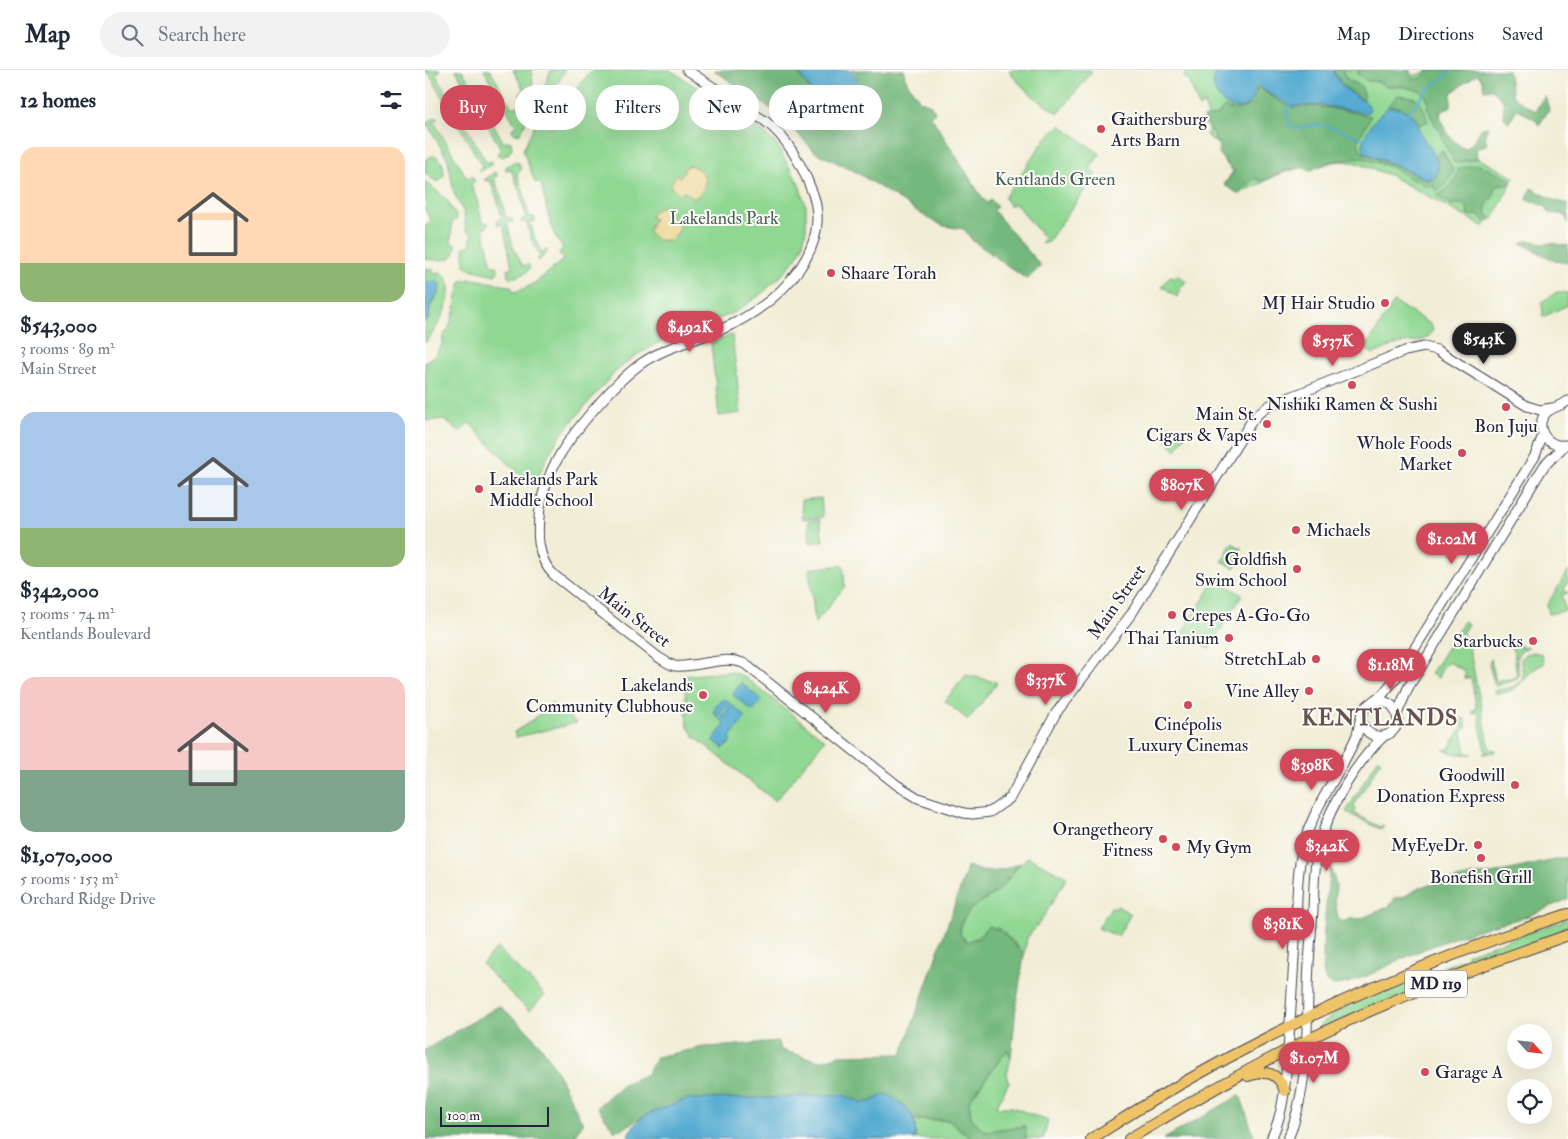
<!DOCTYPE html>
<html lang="en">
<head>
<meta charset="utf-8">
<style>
	body { margin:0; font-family:"IM FELL Double Pica",serif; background:#f2f2f3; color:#1f2937; height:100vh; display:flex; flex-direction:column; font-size:19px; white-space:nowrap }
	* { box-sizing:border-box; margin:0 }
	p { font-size:16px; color:#747a83 }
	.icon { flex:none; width:28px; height:28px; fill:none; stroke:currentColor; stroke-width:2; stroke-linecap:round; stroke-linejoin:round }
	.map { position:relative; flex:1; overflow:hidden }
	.side { display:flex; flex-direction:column; background:#fff; width:425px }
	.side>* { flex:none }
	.banner { position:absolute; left:15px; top:15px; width:475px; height:45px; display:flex; gap:10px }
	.needle { width:32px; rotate:117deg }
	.fabs { position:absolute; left:1082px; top:954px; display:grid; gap:10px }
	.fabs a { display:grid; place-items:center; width:45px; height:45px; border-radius:50%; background:#fff; box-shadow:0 5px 20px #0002; font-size:25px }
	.scale { position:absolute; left:15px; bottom:12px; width:109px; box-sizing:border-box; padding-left:5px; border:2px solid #22223b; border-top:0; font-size:14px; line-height:18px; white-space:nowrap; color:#22223b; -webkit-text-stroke:4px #fdfcf7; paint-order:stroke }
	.price { position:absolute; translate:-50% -42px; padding:0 11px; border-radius:18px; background:#d1495b; color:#fff; font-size:16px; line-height:32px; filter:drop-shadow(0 1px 2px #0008) }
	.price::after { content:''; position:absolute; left:50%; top:30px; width:15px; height:11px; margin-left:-8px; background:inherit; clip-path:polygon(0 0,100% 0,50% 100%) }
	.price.on { background:#222; color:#fff }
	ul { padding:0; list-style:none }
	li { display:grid; align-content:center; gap:10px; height:265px; padding:0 20px }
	li span { display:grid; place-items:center; height:155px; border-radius:15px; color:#555 }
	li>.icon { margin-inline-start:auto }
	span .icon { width:90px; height:90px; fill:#fffc; stroke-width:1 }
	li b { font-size:21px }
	h2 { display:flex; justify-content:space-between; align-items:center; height:60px; padding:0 20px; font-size:21px }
	.tag { padding:0 18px; border-radius:22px; background:#fff; box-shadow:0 5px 20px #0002; font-size:18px; line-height:45px }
	.tag.on { background:#d1495b; color:#fff }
	header { display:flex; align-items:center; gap:30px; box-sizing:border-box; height:70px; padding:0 25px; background:#fff; border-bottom:1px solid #e0e1e3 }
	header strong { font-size:24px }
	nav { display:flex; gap:28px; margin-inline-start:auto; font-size:18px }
	.search { width:350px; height:45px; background:#f2f2f3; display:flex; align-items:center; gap:12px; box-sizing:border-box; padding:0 18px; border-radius:28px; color:#747a83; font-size:19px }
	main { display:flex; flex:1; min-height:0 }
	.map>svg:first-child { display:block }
	.green { fill:#8fd792; stroke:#587c66 }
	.forest { fill:#73b87c; stroke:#4a6d5c }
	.sand { fill:#eeda9e; stroke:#887e6c }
	.water { fill:#55abd1; stroke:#3c6686 }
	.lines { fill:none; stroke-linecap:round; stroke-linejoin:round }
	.stream { stroke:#55abd1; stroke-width:2 }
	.tertiary-casing { stroke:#414052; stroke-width:11 }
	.primary-casing { stroke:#414052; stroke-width:12 }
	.tertiary { stroke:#fff; stroke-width:9 }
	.primary { stroke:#efc469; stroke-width:10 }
	.poi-dot { fill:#d1495b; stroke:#fdfcf7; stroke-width:2 }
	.labels { text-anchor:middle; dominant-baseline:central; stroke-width:4; stroke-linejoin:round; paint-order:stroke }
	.shield { fill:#fdfcf7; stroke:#646373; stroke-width:1 }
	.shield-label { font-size:16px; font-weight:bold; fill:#22223b }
	.poi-label { font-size:18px; fill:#22223b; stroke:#fdfcf7; text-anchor:end }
	.park-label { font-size:18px; fill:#486159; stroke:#fdfcf7 }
	.street-label { font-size:18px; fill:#22223b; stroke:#fdfcf7 }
	.district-label { font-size:22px; font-weight:bold; letter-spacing:1px; fill:#665250; stroke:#fdfcf7 }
</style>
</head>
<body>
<header>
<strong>Map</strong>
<div class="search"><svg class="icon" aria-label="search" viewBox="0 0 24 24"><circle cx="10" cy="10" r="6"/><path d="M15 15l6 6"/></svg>Search here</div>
<nav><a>Map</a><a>Directions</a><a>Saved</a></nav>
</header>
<main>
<section class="side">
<h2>12 homes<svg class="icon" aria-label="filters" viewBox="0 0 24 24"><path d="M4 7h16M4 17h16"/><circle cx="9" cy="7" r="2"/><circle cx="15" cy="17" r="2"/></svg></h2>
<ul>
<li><span style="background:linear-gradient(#ffd9b3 75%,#8fb573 0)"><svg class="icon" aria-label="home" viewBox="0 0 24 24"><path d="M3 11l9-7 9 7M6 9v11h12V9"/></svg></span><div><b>$543,000</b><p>3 rooms · 89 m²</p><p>Main Street</p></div></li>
<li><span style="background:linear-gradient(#a9c7e8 75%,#8fb573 0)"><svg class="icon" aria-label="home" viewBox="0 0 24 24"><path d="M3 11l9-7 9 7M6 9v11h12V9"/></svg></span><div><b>$342,000</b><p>3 rooms · 74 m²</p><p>Kentlands Boulevard</p></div></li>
<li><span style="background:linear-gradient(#f6c9c9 60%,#7fa58c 0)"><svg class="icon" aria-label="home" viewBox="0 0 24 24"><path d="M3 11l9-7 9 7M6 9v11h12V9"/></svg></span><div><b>$1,070,000</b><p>5 rooms · 153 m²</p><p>Orchard Ridge Drive</p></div></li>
</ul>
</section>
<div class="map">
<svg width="1143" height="1069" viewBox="0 0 1143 1069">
	<rect width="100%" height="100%" fill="#fdfcf7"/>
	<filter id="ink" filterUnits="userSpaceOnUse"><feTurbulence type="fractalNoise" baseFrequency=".02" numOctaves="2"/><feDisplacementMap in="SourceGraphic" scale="10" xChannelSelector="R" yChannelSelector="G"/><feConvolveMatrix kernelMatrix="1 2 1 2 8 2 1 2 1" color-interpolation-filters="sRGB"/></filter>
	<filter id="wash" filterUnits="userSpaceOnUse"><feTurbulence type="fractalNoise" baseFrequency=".0096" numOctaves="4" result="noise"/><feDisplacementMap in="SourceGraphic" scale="20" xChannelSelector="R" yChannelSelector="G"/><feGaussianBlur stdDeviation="1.12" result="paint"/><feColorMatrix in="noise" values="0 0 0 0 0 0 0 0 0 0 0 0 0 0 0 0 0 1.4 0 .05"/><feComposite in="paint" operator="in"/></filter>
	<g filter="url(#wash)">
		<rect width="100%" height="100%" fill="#f1edd6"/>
		<path class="green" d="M0,0H16L11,5L29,37L35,35L31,40L62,93L66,91L67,94L55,101L53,100L57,96L27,43L22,45L20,44L24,39L3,2L0,4Z
			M31,0H37L79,73L83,71L86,72L87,78L83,84L77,87L73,85L72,83L76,79Z
			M59,0H65L87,38L93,36L101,43L100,54L95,63L90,64L87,61V59L91,56Z
			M88,0H107L108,22L105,31H100L95,24L99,20Z
			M126,0H140L130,18L124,35L123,37L128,39L127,41L118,39L115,35L119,17Z
			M168,0H245L334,58L351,74L373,112L381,136V160L377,177L371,188L358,204L336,224L312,241L294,249L235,272L210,286L188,304L138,362L123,385L112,410L109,407L100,410L44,353L35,362L18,349L2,351L0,349V292L10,285L17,275L18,267L24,258L30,239L34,217L37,211C50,205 72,216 86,216L88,222C109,218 123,202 139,189L134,183L138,178C123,160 122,135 116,113L110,112L98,80L113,48L116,47L124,50L123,56L128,58L131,53L138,54C145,33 150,15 168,0Z
			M584,0H666V3L634,43C618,36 593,15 584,0Z
			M764,0H947L978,7L995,4L1004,0H1052L1014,31L1015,58L1039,81L1089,107L1068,149L1064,147L1059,157L964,105L932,93L917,91L907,92L892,98L891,94C878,98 864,100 853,105C834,113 818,128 799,115L808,101L799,92L794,75L781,65L786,57L779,33L774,38L764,10L758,7Z
			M11,47L13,49L9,52L42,108L47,106L50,111L46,115L52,130L57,152L63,153V156L58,158L67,196H72L73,201L70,205L45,199L39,194V177L45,176L47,163L41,161L39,143L29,123L23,90L3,55L0,57V54Z
			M635,55L675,84L665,99L671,104L623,172L617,174L616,173L620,169L590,133L585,136L579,128L621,68Z
			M7,86C18,87 19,97 19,106L15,111H10L0,103V90Z
			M89,92L94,93L96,100L92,104L99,123L104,147H109L110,148V151L105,152L110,169L117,182L121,180L123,181L114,191L112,189L115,186L106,169L102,153L96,152L97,149L101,148L95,123L86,99L82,100L80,99L82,96Z
			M70,102L73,105L69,108L76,126L81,148L86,147L87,149V152L82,153L88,177L98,196L103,194L105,197C103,204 93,206 86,208L83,206L82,199L87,197L78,154L73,155L72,153V150L77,148L72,129L65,110L60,111L59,110Z
			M0,111L22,130L32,148L31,150L27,152L26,173L31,175C31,194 13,190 0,189V156L7,152L0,140L1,131Z
			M0,198L8,199V203L13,204L14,202C39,213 12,260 0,273V253L4,248L5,237L15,221L11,212H0Z
			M753,205L761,211L753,222L755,224L752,227L737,216L745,206L749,207Z
			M1132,222L1143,223V235L1118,247L1117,232Z
			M969,232L1005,254L1008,259C1003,274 986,271 974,274C965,276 956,281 948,284L940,279Z
			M307,265L316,343L294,346L286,273Z
			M745,355L760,366L751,380L736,364Z
			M396,428L398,447L378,449L376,430Z
			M395,449L398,471L385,473L383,451Z
			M807,473L816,478V487L809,498L797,491Z
			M418,495L420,516L390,553L384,499Z
			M1143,501V513L1139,519L1143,523L1137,525L1140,539L1143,538V540L1124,544L1122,535Z
			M791,509L817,525L784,579L758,562Z
			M1039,551L1043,554L1037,564L1042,568L1065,679L1071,680L1070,682L1058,684L1064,682H1060L1053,642L1047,643L1048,640L1052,639L1046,608H1039L1041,602L1024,592L1016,600L1013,608L1006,604Z
			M1096,575V578L1103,576V578C1078,584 1107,608 1084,612C1081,613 1075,615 1070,616L1064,594L1066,589L1071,611H1073L1074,614V610L1087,609L1092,606L1089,587H1091L1086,577Z
			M1108,582L1117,584L1119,594C1098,601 1097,625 1070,623L1071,620C1081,618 1097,618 1098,604C1098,599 1095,594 1096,588L1100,584Z
			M299,602H307L318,606L400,670L350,731L270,667L263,657L260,630L261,628L258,606Z
			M541,605L571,612L572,613L543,650L520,631Z
			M126,633L152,653L91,667L89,662L108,650Z
			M1037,648L1040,649L1042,658L1037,661L1041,683L1047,684H1032L1019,680V679L1023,680L1038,656L1034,653Z
			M953,689L956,691L928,737L931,739L929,743L955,757L958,755L959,757L957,759L953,758L921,742Z
			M603,787L642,807L618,848L602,868L599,885L587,870L563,856L554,867L542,872L535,864C538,833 557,836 574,819C585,809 591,796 603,787Z
			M692,836L706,844L693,866L673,858L686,837L690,839Z
			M1143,849V862L896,958V954L913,941L930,933L1042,887V884Z
			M72,878L120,925L104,941L66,904L57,894Z
			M582,980L586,988L582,1003L584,1012L571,1037H587L623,1051L618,1069H601L600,1056L560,1061L546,1048L544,1031Z
			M489,1050H524L544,1067V1069H489L491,1066Z"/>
		<path class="forest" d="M289,0H371L401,44L410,53L414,51C418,34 415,28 436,28L440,24L439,16L426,0H479C479,13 489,20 495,31L506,35L510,42L505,45L556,126L562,133L566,130L572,137L568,140L616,196L604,208L597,206L547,170L539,159L519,156L501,147L431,102L390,82L356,46Z
			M908,0H917L922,9L937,17L939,31L918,16Z
			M934,0H985L987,9L996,8L1005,0H1083L1088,27L1110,41L1120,25L1124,40L1114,55L1110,49L1092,39L1084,53L1079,48L1078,31L1067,19L1059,20L1057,10L1052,4L1026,23V36L1015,43C1017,60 1026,70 1040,79L1048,72L1057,58L1064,57L1060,65L1062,74L1051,79L1052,89L1030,93L1017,69L1016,62L1011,56L1002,38L1003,32L1001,26L995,21L979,17L960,16L954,12L943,11L932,4Z
			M834,17C841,23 854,32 864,36C873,39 885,36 895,37C912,38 929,43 946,46L933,71L936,82L1003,110C1016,108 1014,96 1011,87L1017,80L1028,99V104L1017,118L1011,121C1009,115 1005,115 999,116L995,111L988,110L966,97L937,88L902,92L885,101L876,96L857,102L837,111L829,108C824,116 818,118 815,125L800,115L810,101L802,95L793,82L794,76L790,70L789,64L783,59L778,48L793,45L799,37C815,44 831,36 832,18Z
			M973,25C998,28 994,29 1003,51L994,55C989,42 976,35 962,36Z
			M1052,94L1087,110L1084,115L1076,114L1071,117L1069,125L1061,136L1062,144L1066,150L1060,152L1055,145L1043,146L1042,136L1036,134L1026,135L1012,126C1020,121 1034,110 1033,99Z
			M1106,118L1129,130L1143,134V153L1140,145L1125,143L1120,136L1102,130Z
			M1105,170L1117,174L1128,173L1140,176L1143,175V193L1130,191L1096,173Z
			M1143,787V829C1128,835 1113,843 1097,848C1082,852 1067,855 1053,860C1026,868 999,879 974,890C962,896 911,925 901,911C893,899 903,815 905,797L911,814L910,829L913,849L918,852L926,848L935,849L965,836L970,828L978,827L996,817L1045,806L1046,805H1062Z
			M595,793L574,820L546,839L536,852L535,864L542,872L554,867L563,856L576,860L599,885L591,937L586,988L582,980L544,1031L546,1048L560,1061L601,1056V1069H544V1067L524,1050H489L479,1035L460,1024L445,1032H436L418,1025H394L348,1028L221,1045L197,1059L189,1060L172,1037L198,1014L222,1004L231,987L279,977L303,976L352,971L356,980L395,991L414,985L477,984L543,796C562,806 577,801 595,793Z
			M74,936C90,949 106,962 118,979C134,1002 145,1029 158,1054L150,1064L153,1069H0V980Z
			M815,1025L830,1069H739Z"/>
		<path class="sand" d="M264,95L274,99L281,109L278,120L270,128L258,121L256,125L245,117L251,104L255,107L260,98Z
			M234,138H240L246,141L243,146L254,153L253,163L243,171L232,170L223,161L229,149L225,147L229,141Z"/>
		<path class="water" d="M372,0H424L438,17L440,21L435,28C419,27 412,32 414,49L411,52L402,44Z
			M793,0H907L918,17L943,34L945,39L943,42L939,43L895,35L867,36L841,22L833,15L831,17C824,60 774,28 793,0Z
			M964,37C972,37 984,41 989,48C992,52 993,58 995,62C1002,76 1021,93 1008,108L1002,109L939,82C933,69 953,43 964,37Z
			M11,211L15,214C16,226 7,228 5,238C3,245 7,245 0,253V212Z
			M316,613L337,630L328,641L307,624Z
			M300,629L321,647L305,667L307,669L303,675L298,678L288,670L300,654L295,649L304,638L302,636L293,647L288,643L292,634Z
			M460,1024C478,1031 496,1049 489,1069H203L204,1062L211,1053L221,1045L262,1029L348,1028L394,1025H418L436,1032H445Z"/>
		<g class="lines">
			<path class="stream" d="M865,35L862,43L864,48L862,53L863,55L875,59C891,47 921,64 939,69
				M983,43L1002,20L1019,8L1026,0"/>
		</g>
	</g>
	<g filter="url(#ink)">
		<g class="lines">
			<defs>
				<path id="tertiary" d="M262,0L340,51C361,66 377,95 386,119C410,176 358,228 310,253C279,269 243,274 214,295C198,307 184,322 171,337C145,367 121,398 115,438C112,461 111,488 129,505L233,587C238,590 245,595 250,596C274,598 297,584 320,594L472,715L493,728L539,743L548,744L565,742L585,728L631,643L707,543L826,352L834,343L843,336L980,281L999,277L1012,280L1102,336L1115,340L1127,338
					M1140,375C1123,378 1108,358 1121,343C1127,337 1136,336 1143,331
					M948,631L958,624L973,605L1110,386L1118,365
					M972,644L983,618L1119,396L1139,376
					M846,1069C858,1044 860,1019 862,992C866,946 868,901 871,855C872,828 872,799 879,773C890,734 915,704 931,667C935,658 934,643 942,636C952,626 969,631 972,645C978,668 940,677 936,648
					M863,1069C882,1024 882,971 883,923C883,895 886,868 888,840C889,816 889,791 896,768C906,734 933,690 959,666"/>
				<path id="primary" d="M823,1006C842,1000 853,1002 860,1021
					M666,1069C814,972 975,899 1143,844
					M704,1069C786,1019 870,972 959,935C1019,909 1081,887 1143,865"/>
			</defs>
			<use href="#tertiary" class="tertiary-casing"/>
			<use href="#primary" class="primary-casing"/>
			<use href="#tertiary" class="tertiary"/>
			<use href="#primary" class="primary"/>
		</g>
	</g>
	<g class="poi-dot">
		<circle cx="676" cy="59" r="5"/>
		<circle cx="406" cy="203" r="5"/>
		<circle cx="960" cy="233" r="5"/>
		<circle cx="927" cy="315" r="5"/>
		<circle cx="1081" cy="337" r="5"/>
		<circle cx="842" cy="354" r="5"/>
		<circle cx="1037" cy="383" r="5"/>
		<circle cx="54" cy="419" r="5"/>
		<circle cx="871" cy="460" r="5"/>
		<circle cx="872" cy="499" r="5"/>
		<circle cx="747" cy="545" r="5"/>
		<circle cx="804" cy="568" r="5"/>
		<circle cx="1108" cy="571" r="5"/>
		<circle cx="891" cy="589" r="5"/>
		<circle cx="884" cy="621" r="5"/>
		<circle cx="278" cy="625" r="5"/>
		<circle cx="763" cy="635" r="5"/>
		<circle cx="1090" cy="715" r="5"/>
		<circle cx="738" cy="769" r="5"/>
		<circle cx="1053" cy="775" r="5"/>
		<circle cx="751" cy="777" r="5"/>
		<circle cx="1056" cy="788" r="5"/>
		<circle cx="1000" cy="1002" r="5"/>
	</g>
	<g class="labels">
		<rect class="shield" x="980" y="900.5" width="62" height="27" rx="4"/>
		<g class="shield-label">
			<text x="1011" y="914">MD 119</text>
		</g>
		<g class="poi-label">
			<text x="686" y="49" text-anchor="start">Gaithersburg<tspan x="686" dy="21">Arts Barn</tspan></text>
			<text x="416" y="203" text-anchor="start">Shaare Torah</text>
			<text x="950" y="233">MJ Hair Studio</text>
			<text x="927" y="334" text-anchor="middle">Nishiki Ramen &amp; Sushi</text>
			<text x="832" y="344">Main St.<tspan x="832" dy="21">Cigars &amp; Vapes</tspan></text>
			<text x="1081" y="356" text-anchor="middle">Bon Juju</text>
			<text x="1027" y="373">Whole Foods<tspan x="1027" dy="21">Market</tspan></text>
			<text x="64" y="409" text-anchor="start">Lakelands Park<tspan x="64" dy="21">Middle School</tspan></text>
			<text x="881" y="460" text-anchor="start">Michaels</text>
			<text x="862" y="489">Goldfish<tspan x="862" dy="21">Swim School</tspan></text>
			<text x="757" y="545" text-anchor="start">Crepes A-Go-Go</text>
			<text x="794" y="568">Thai Tanium</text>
			<text x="1098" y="571">Starbucks</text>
			<text x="881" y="589">StretchLab</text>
			<text x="268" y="615">Lakelands<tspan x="268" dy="21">Community Clubhouse</tspan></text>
			<text x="874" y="621">Vine Alley</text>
			<text x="763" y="654" text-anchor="middle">Cinépolis<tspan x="763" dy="21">Luxury Cinemas</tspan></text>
			<text x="1080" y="705">Goodwill<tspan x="1080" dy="21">Donation Express</tspan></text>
			<text x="728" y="759">Orangetheory<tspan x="728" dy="21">Fitness</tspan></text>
			<text x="1043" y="775">MyEyeDr.</text>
			<text x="761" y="777" text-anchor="start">My Gym</text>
			<text x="1056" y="807" text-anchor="middle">Bonefish Grill</text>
			<text x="1010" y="1002" text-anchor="start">Garage A</text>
		</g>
		<g class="park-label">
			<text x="630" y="109">Kentlands Green</text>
			<text x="299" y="148">Lakelands Park</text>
		</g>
		<g class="street-label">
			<text transform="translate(692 532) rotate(-55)">Main Street</text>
			<text transform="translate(209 547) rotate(38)">Main Street</text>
		</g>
		<g class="district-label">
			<text x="955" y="648">KENTLANDS</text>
		</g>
	</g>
</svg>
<div class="fabs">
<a><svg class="needle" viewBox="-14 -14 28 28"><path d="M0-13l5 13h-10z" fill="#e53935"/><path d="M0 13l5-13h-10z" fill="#747a83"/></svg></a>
<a><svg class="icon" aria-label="locate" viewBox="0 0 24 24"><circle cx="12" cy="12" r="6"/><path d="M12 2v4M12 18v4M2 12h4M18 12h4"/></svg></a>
</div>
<div class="scale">100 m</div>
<b class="price" style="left:265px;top:283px">$492K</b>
<b class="price on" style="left:1059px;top:295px">$543K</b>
<b class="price" style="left:908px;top:297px">$537K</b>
<b class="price" style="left:757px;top:441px">$807K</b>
<b class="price" style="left:1027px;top:495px">$1.02M</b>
<b class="price" style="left:966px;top:621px">$1.18M</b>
<b class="price" style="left:621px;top:636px">$337K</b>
<b class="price" style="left:401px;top:644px">$424K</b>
<b class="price" style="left:887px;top:721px">$398K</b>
<b class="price" style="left:902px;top:802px">$342K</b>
<b class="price" style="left:858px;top:880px">$381K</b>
<b class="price" style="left:889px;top:1014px">$1.07M</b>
<div class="banner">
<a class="tag on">Buy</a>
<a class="tag">Rent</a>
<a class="tag">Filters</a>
<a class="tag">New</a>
<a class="tag">Apartment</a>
</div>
</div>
</main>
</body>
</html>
